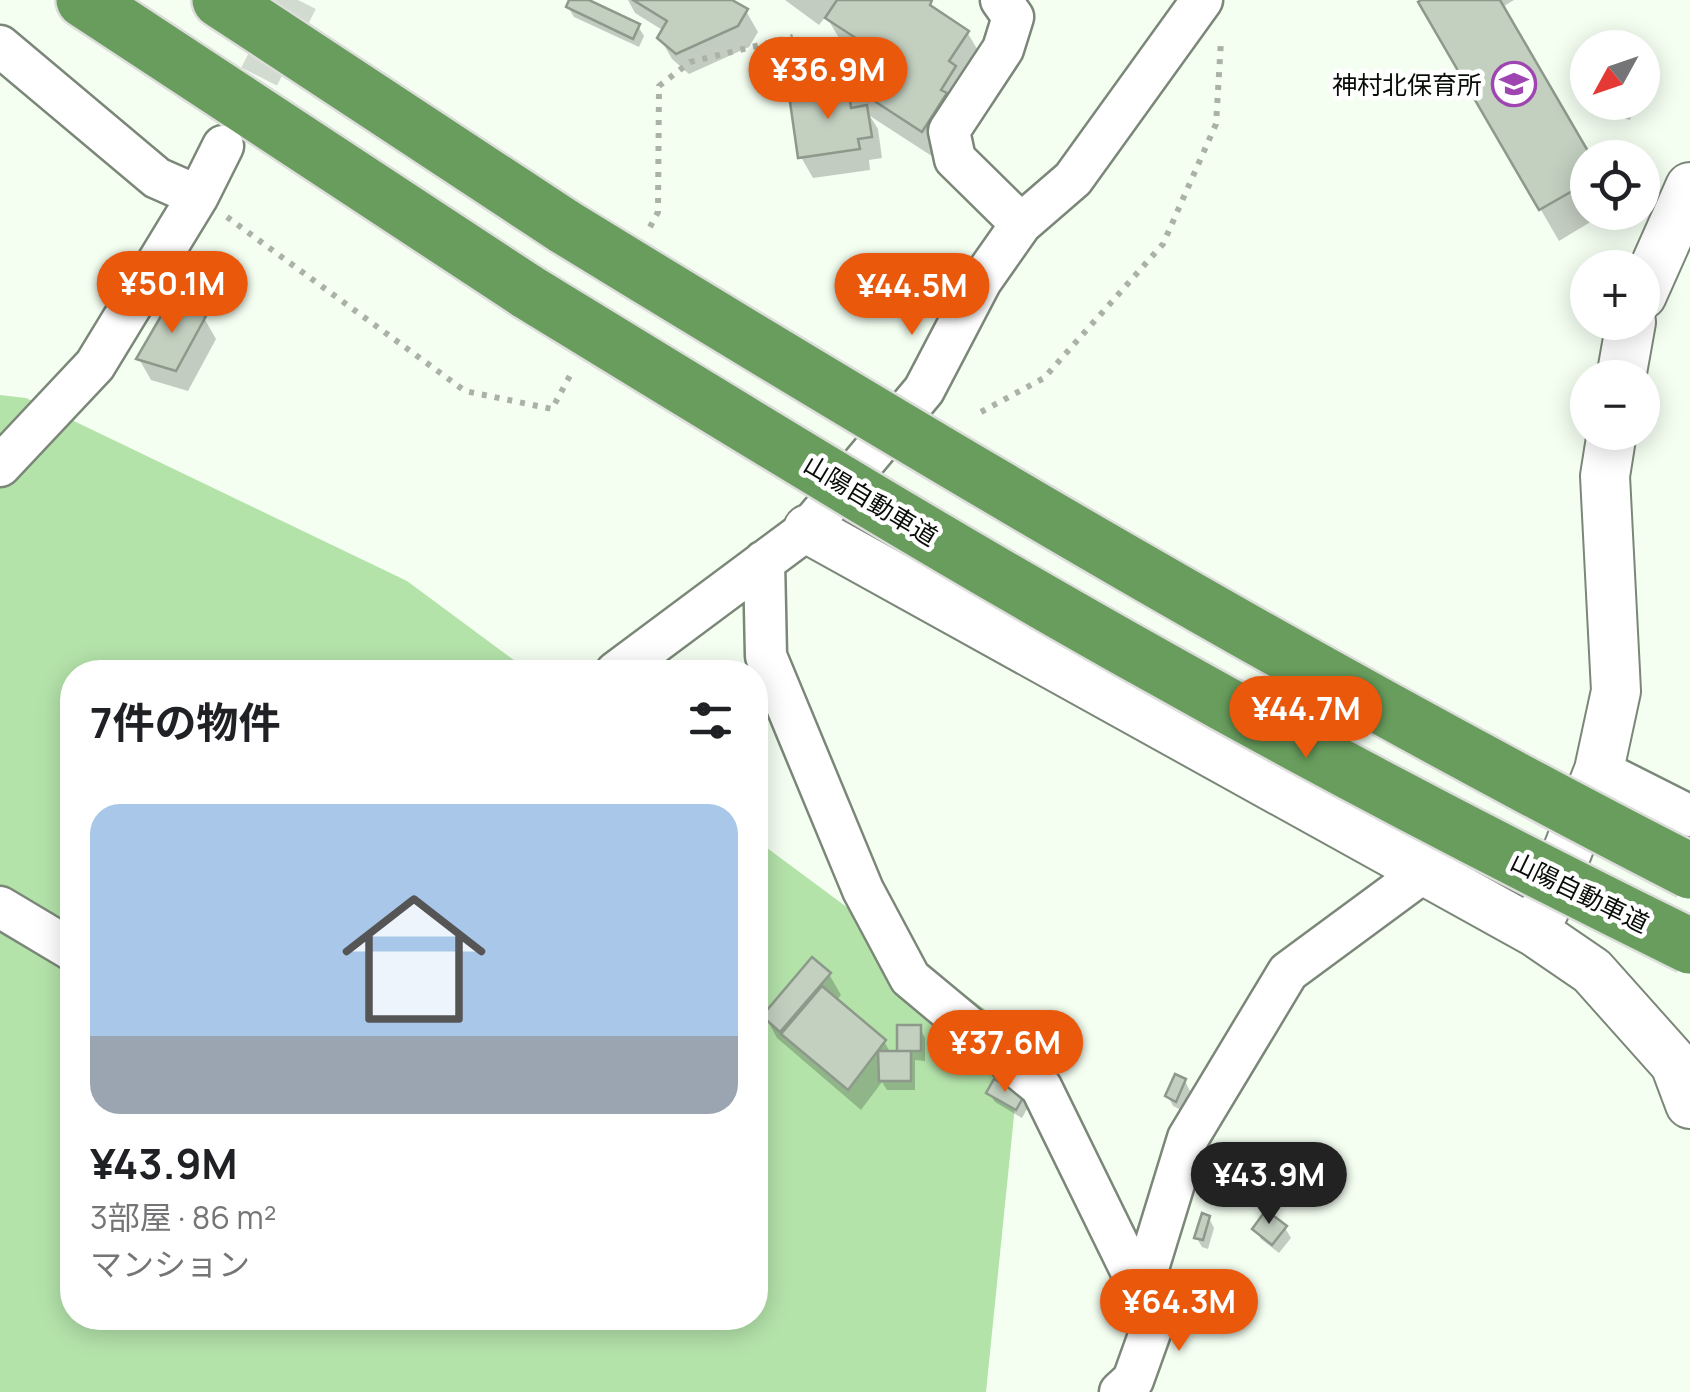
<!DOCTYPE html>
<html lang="ja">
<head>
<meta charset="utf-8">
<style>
	body { margin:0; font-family:Manrope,"Noto Sans JP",sans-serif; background:#f6f6f6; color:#202124; height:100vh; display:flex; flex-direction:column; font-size:38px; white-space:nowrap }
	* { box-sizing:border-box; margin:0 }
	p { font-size:32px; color:#757577 }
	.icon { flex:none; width:55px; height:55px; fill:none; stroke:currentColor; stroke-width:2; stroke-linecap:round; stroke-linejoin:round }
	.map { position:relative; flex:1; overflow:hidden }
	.drawer { position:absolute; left:60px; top:660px; width:708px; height:670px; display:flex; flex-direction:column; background:#fff; border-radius:40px; box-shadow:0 5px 25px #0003 }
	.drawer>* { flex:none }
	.needle { width:65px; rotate:230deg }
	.buttons { position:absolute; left:1570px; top:30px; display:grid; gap:20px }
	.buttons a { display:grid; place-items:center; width:90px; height:90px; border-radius:50%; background:#fff; box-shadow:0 5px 25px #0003; font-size:50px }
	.price { position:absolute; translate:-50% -85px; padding:0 22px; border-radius:35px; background:#ea580c; color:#fff; font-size:32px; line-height:65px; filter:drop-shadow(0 2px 5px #0008) }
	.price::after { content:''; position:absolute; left:50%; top:60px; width:30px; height:22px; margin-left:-15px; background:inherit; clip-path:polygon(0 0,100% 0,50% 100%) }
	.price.current { background:#222; color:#fff }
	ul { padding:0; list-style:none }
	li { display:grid; align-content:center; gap:20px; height:530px; padding:0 30px }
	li+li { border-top:2px solid #e0e0e0 }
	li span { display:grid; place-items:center; height:310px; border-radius:30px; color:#555 }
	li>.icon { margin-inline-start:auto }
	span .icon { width:180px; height:180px; fill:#fffc; stroke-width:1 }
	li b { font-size:42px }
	h2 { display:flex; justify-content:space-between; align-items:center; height:120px; padding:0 30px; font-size:42px }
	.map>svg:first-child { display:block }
	.green { fill:#b4e3aa }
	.shadow { fill:#0003 }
	.building { fill:#c3d0c0; stroke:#8d998b; stroke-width:2.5 }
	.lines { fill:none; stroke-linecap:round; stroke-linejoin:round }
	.minor-tunnel { stroke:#d1dbcf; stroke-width:40; stroke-dasharray:40 20; stroke-linecap:butt }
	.minor-casing { stroke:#7b8779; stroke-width:45 }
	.tertiary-casing { stroke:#7b8779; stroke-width:52 }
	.motorway-casing { stroke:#dddddc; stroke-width:60 }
	.path { stroke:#aab2a8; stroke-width:6; stroke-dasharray:5 8; stroke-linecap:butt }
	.minor { stroke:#fff; stroke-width:40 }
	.tertiary { stroke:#fff; stroke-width:48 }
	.motorway { stroke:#689d5d; stroke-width:55 }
	.motorway-bridge-casing { stroke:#dddddc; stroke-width:60; stroke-linecap:butt }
	.motorway-bridge { stroke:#689d5d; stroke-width:55 }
	.labels { text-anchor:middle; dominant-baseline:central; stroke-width:9; stroke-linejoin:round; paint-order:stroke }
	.poi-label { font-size:25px; fill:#090d08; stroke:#fff; text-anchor:end }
	.street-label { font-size:25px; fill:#090d08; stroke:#fff }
</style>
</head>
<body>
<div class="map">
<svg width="1690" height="1392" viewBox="0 0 1690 1392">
	<rect width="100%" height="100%" fill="#f4fff2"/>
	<path class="green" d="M0,395L26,398L407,581L530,672H72V1318H755V839L1022,1037L986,1392H0Z"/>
	<path class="shadow" d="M572,0H583L638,26L644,36L639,47L574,17L568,7Z
		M628,0H727L746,11L758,32L749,47L689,74L672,59L660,38L664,31L635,13Z
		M785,0H928L937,13L967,32L986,64L941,162L870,116L878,129L882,158L869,160L870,170L813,178L801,157L848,88L842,78L856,56L846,50L826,16L819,25Z
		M1426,0H1514L1501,8L1588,158V212H1607L1559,241L1421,3Z
		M1611,102H1635L1630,120L1616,116Z
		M204,318L216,339L188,391L151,380L139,359Z
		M829,974L841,995L836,1001L884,1041L891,1054H900L920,1028L925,1038V1061L915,1060V1090H887L882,1082L861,1110L777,1038L765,1016Z
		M1185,1081L1190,1091L1181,1110L1173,1106L1168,1096Z
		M989,1093L1022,1097L1028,1107L1022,1118L995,1102Z
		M1209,1218L1214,1228L1208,1249L1202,1247L1196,1237Z
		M1285,1228L1291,1238L1279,1253L1261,1239L1255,1229Z"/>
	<path class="building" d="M569,0H589L640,24L633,39L566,7Z
		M633,0H732L748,9L738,26L676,54L657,38L667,21Z
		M837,0H932L930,5L969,31L949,61L956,66L941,90L947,93L922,132L839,78L862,42L825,18Z
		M1421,0H1500L1592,158H1588V182L1539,210L1418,2Z
		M848,86L851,108L867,105L872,137L858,139L860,149L798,158L789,95Z
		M172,297L206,316L176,371L136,359Z
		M812,957L831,973L780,1032L762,1016Z
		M822,986L886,1040L848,1090L781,1034Z
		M897,1025H921V1051H897Z
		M878,1051H911V1081H879Z
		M1175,1074L1186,1079L1176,1102L1165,1096Z
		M994,1079L1024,1096L1016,1110L986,1093Z
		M1266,1210L1287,1226L1272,1245L1252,1229Z
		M1202,1213L1210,1216L1203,1240L1194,1238Z"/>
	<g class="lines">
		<path class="minor-tunnel" d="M232,130L298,0"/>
		<defs>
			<path id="minor" d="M1001,0L1013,17L1003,49L949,131L955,159L1021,224
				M0,46L157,178L198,196
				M0,466L95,365L198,196L223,146
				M764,561L766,656L863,890L910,978L1041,1087L1141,1291L1152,1327L1133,1380L1120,1392
				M616,672L808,529L924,390L981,281L1021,224L1073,179L1202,0
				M1599,770L1690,816
				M0,907L72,950
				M1141,1291L1188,1138L1288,972L1425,871"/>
			<path id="tertiary" d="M1642,295L1690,187
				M1621,378L1631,322
				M808,529L1535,932L1592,971L1675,1064L1690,1104
				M1544,911L1599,770L1616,691L1605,476L1612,432"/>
			<path id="motorway" d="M84,0L528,292
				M220,0L565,227"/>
		</defs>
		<use href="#minor" class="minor-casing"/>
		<use href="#tertiary" class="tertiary-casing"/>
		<use href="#motorway" class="motorway-casing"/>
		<path class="path" d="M227,217L465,391L552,409L573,370
			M650,227L658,212L659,86L690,62L793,37
			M981,412L1044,378L1163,244L1216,124L1221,41"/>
		<use href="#minor" class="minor"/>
		<use href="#tertiary" class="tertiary"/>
		<use href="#motorway" class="motorway"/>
		<defs>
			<path id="motorway-bridge" d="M565,227C934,453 1305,674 1690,871
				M528,292C737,420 946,549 1160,668C1334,766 1511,858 1690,946"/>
		</defs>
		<use href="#motorway-bridge" class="motorway-bridge-casing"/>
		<use href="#motorway-bridge" class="motorway-bridge"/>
	</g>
	<defs>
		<symbol id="school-ring" viewBox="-11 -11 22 22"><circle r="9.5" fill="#fff" stroke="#9e45b1" stroke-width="1.5"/><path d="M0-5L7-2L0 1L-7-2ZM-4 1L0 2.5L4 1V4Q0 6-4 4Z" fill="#9e45b1"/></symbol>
	</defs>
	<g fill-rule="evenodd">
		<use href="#school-ring" x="1489" y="59" width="50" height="50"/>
	</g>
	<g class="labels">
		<g class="poi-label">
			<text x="1482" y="84">神村北保育所</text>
		</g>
		<g class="street-label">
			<text transform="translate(871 500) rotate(31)">山陽自動車道</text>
			<text transform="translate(1580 892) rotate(26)">山陽自動車道</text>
		</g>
	</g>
</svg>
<div class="buttons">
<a><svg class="needle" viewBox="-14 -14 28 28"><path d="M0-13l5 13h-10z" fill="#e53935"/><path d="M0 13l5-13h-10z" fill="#757577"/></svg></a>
<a><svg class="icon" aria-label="locate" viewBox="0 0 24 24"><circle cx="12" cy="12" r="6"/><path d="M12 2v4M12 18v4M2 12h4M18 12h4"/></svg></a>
<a>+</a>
<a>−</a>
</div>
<b class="price" style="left:828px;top:122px">¥36.9M</b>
<b class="price" style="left:172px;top:336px">¥50.1M</b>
<b class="price" style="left:912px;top:338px">¥44.5M</b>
<b class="price" style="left:1306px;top:761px">¥44.7M</b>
<b class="price" style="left:1005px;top:1095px">¥37.6M</b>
<b class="price current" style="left:1269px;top:1227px">¥43.9M</b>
<b class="price" style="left:1179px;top:1354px">¥64.3M</b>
<section class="drawer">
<h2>7件の物件<svg class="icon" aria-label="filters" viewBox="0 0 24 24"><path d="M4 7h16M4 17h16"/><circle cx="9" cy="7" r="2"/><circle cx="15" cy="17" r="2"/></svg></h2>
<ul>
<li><span style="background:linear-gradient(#a9c7e8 75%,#9aa5b1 0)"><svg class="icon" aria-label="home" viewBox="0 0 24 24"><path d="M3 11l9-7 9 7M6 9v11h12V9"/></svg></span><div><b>¥43.9M</b><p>3部屋 · 86 m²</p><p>マンション</p></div></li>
</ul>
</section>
</div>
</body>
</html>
